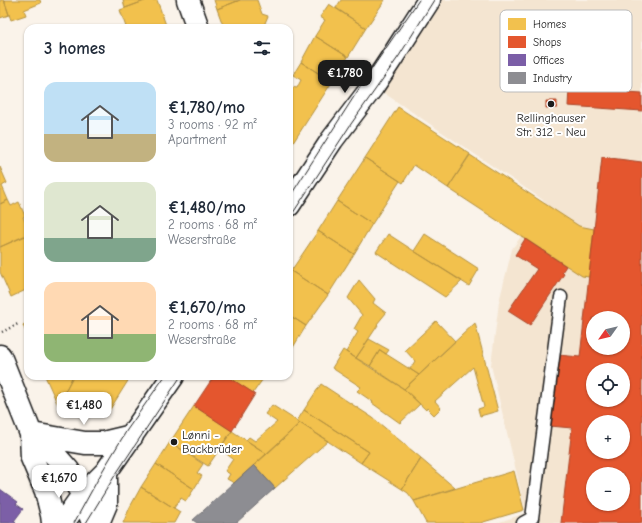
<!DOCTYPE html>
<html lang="en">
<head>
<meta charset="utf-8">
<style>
	body { margin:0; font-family:"Comic Neue",sans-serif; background:#f2f2f3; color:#1f2937; height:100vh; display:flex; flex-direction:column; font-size:15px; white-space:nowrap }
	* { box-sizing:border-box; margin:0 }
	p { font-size:13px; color:#747a83 }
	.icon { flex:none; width:22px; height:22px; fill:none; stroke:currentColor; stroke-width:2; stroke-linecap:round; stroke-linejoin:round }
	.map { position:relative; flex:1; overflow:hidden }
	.side { position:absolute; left:24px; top:24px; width:269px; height:356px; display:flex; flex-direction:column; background:#fff; border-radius:12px; box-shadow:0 1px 3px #0004 }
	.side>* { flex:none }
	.needle { width:26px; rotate:236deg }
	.controls { position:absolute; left:586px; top:311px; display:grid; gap:8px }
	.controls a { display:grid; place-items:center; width:44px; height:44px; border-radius:50%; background:#fff; box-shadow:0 1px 3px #0004; font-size:20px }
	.price { position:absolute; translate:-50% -34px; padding:0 9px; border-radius:8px; background:#fff; color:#222; font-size:13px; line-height:26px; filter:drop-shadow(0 1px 2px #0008) }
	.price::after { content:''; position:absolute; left:50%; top:24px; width:12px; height:9px; margin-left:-6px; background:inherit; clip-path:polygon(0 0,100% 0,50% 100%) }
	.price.selected { background:#1c1c1c; color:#fff }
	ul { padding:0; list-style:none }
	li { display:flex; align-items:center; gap:12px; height:100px; padding:0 20px }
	li span { display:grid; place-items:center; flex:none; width:112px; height:80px; border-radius:12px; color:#555 }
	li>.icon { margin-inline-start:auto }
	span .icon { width:48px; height:48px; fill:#fffc; stroke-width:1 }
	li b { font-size:17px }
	h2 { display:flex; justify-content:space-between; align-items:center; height:48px; padding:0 20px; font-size:17px }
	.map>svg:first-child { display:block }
	.built { fill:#f4e5d1; fill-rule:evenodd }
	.homes { fill:#f2c14e; stroke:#b2903f }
	.shops { fill:#e4572e; stroke:#a84529; fill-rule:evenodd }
	.offices { fill:#7b5ea7; stroke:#5e4a7d }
	.industry { fill:#8d8d92; stroke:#6b6b6f }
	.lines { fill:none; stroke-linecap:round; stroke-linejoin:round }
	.lane-casing { stroke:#1c1c1c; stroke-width:15 }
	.street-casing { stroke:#1c1c1c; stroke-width:25 }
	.secondary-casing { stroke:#1c1c1c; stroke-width:25 }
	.path { stroke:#1c1c1c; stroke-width:2.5; stroke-dasharray:1 3; stroke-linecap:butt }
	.lane { stroke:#fff; stroke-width:12 }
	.street { stroke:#fff; stroke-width:22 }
	.secondary { stroke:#fff; stroke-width:22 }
	.tram { stroke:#1c1c1c; stroke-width:1 }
	.poi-dot { fill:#1c1c1c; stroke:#fff; stroke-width:1.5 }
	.labels { text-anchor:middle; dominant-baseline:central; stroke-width:4; stroke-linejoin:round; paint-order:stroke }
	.poi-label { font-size:12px; fill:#1c1c1c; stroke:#fff }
	.key { fill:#fff; stroke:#bbb; stroke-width:1 }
	.key-label { font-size:11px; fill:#1c1c1c }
</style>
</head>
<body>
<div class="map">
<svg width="642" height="523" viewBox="0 0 642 523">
	<rect width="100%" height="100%" fill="#faf3ea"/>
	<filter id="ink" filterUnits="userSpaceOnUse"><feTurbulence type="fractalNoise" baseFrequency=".025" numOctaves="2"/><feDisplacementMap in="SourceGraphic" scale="8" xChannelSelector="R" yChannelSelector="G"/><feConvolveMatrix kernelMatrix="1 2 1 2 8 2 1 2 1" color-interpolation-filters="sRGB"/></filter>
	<g filter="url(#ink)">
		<path class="built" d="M431,0H642V523H497L526,513L491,365L499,302L512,249L546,202L375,87ZM593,318H623V348H593ZM593,370H623V400H593ZM593,422H623V452H593ZM593,474H623V504H593Z"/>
		<path class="homes" d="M0,0H4L9,15L0,18Z
			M4,0H40L41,3L24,10L26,15L11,20Z
			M123,0H147L125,8Z
			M147,0H157L167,28H124L126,27L120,10Z
			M214,0H240L217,9Z
			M240,0H257L262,14L268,16L265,23L267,28H224L217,9Z
			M341,0H385L366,28L336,8Z
			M329,4L366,28L348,57L315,36L325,20L320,17Z
			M315,36L348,57L332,82L301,62Z
			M301,62L332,82L289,149V90L291,87L297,88L301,80L293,75Z
			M398,107L470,154L448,188L414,165L403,183L365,158Z
			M470,155L579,226L594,229L589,277L582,276L448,188Z
			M365,158L400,181L372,224L337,201Z
			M0,167L7,183L2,186L8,200L0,204Z
			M8,200L11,206L19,202L25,216L23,217L28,228V235L0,247V204Z
			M337,201L372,224L354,254L318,231Z
			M318,231L354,254L328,295L291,271Z
			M388,234L414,251L462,281L445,297L376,252Z
			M425,234L479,269L469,286L414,251Z
			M26,235L28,240V289L11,297L0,272V247Z
			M291,271L328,295L306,326L289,315V274Z
			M359,280L375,299L373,303L386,313L377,324L378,325L356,358L346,352L358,332L354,329L362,315L348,298Z
			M289,315L306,326L289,354Z
			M436,321L455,341L419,375L410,369L415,361L405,350Z
			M28,322V337L23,325Z
			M475,323L498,411L480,416L478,409L484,407L473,367L435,401L441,408L434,415L427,408L426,410L404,389Z
			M369,339L389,350L386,354L380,350L370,366L356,358Z
			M343,350L404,389L420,404L400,423L372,403L373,402L357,391L361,387L332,368Z
			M380,350L386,354L419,375L404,389L370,366Z
			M45,376H73L58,405Z
			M73,376H131L109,411L58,405Z
			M227,376H265L253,393Z
			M321,384L373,418L421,458L402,489L361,463L369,452L304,410Z
			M272,405L300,423L267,454L246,440L249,437L255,441L277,422L265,414Z
			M194,406L232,431L208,466L170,442Z
			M304,410L369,452L361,463L297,421Z
			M300,423L328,441L275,488L254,465Z
			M232,431L267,454L234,483L227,479L230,474L225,471L233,459L224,452L225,449L221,446Z
			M170,442L203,464L197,473L202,476L194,489L156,464Z
			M421,459L455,488L414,501L408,493L402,489Z
			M156,464L194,489L186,501L181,498L174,508L141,487Z
			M514,471L524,510L480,523H426L414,501Z
			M141,487L180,512L174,523H123L130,507Z"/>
		<path class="shops" d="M569,88L642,93V111L568,106Z
			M546,101H557V108H546Z
			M602,157L642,162V523H561L572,428L550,426L558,355L580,357ZM593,318H623V348H593ZM593,370H623V400H593ZM593,422H623V452H593ZM593,474H623V504H593Z
			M525,239L566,266L562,272L564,274L530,325L508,311L537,269L515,255Z
			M214,376H227L255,394L232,431L194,406Z"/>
		<path class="offices" d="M0,489L18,502L16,504L23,509L14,521L16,523H0Z"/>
		<path class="industry" d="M254,465L275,488L236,523H197L193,520Z"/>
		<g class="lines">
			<defs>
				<path id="lane" d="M523,523L532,518L561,297"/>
				<path id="street" d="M188,0L198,28"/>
				<path id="secondary" d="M289,205L332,140L373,86L389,62L429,0
					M0,356L31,434L32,458L46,491L52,515L53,523
					M32,434L85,443H103L132,436
					M38,436L68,470L83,495L93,523
					M63,523L83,495L106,472L173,376
					M98,523L106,504V472"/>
			</defs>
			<use href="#lane" class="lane-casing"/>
			<use href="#street" class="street-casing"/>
			<use href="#secondary" class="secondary-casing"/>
			<path class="path" d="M2,332L18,324"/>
			<use href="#lane" class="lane"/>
			<use href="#street" class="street"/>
			<use href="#secondary" class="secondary"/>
			<path class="tram" d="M289,198L373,67L419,0
				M289,219L351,124L399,56L434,0
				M74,523L103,470L127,430L165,376
				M86,523L114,477L181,376"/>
		</g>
	</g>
	<g class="poi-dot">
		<circle cx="551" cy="104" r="4"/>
		<circle cx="174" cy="442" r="4"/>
	</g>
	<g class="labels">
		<g class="poi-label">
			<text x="551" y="118">Rellinghauser<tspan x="551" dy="14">Str. 312 - Neu</tspan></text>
			<text x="182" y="435" text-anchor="start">Lønni -<tspan x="182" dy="14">Backbrüder</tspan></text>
		</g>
	</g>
	<rect x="500" y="10" width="132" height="82" rx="6" class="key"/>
	<rect x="508" y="18" width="18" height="12" fill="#f2c14e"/>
	<rect x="508" y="36" width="18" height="12" fill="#e4572e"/>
	<rect x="508" y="54" width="18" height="12" fill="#7b5ea7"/>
	<rect x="508" y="72" width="18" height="12" fill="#8d8d92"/>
	<g class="key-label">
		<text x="533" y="28">Homes</text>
		<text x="533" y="46">Shops</text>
		<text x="533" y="64">Offices</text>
		<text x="533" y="82">Industry</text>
	</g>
</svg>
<div class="controls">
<a><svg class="needle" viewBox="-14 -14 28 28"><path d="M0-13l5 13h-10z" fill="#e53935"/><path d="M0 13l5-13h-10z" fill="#747a83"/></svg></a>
<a><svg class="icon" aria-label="locate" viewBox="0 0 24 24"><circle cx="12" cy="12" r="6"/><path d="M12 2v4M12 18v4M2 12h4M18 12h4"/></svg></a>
<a>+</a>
<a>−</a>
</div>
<b class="price selected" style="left:345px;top:94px">€1,780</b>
<b class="price" style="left:84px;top:426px">€1,480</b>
<b class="price" style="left:59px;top:499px">€1,670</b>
<section class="side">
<h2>3 homes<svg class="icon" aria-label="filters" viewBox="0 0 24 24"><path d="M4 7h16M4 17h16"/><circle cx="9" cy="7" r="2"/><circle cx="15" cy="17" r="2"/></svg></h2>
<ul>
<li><span style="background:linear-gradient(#bfe0f5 65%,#c2b280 0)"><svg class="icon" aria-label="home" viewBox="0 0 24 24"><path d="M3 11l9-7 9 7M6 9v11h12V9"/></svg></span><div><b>€1,780/mo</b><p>3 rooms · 92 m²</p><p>Apartment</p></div></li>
<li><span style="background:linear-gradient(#dfe7d0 70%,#7fa58c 0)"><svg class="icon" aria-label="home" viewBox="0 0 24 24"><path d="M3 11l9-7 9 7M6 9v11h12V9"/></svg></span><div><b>€1,480/mo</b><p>2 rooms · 68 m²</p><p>Weserstraße</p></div></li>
<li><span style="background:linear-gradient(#ffd9b3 65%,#8fb573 0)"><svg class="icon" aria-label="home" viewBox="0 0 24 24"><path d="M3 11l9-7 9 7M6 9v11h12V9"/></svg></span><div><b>€1,670/mo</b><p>2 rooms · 68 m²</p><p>Weserstraße</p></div></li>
</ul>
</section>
</div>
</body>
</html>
